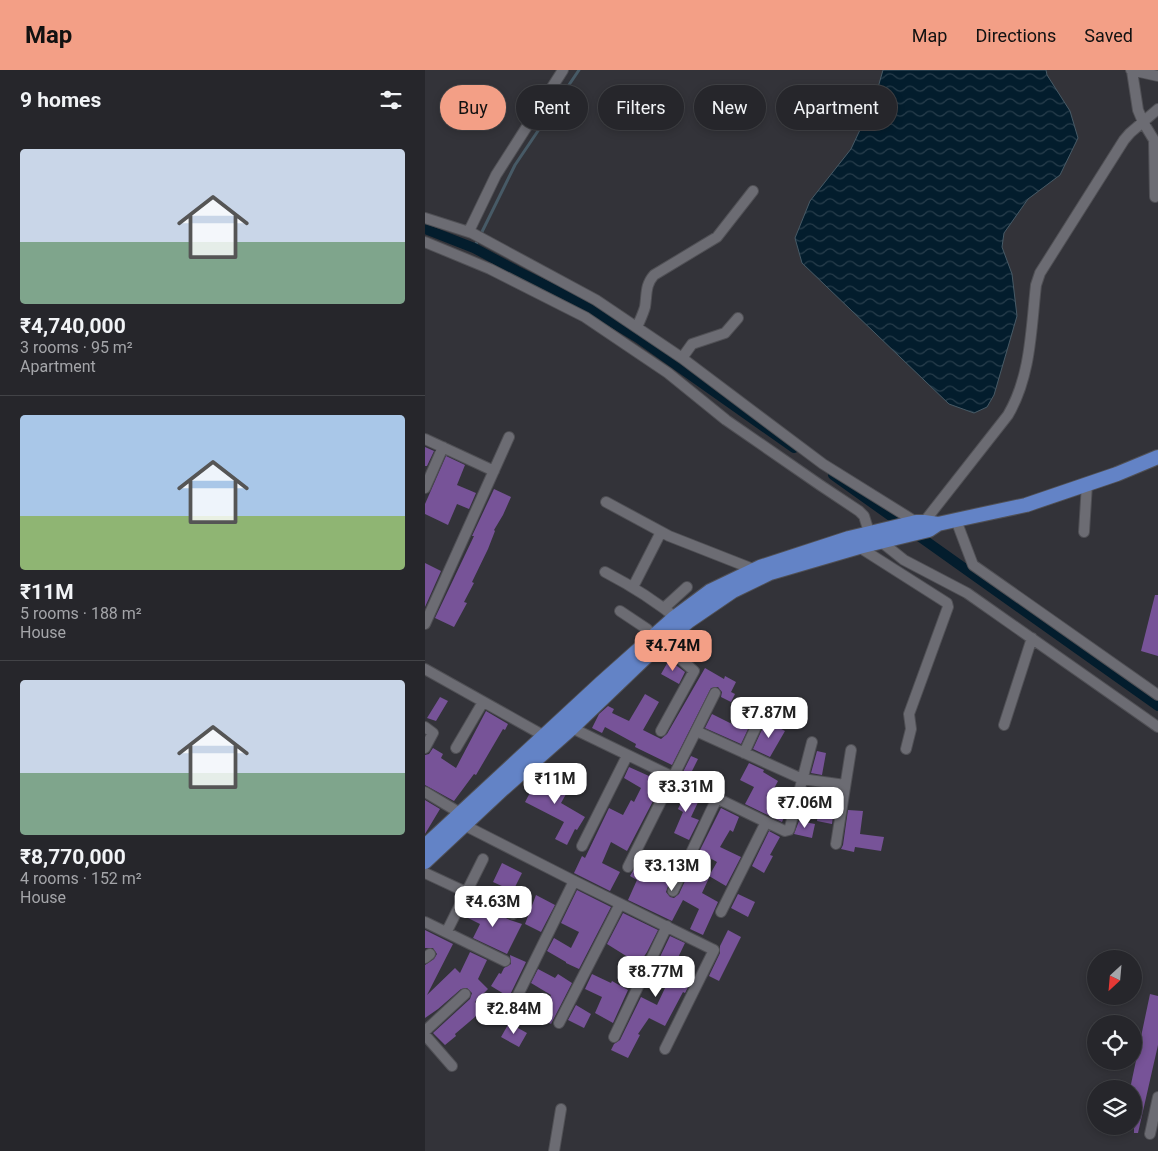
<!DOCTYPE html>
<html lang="en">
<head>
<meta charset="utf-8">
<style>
	body { margin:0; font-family:Roboto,sans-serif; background:#2e2e33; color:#f1f3f6; height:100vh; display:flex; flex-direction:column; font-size:19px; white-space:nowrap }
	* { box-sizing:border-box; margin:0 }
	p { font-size:16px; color:#a4a5a9 }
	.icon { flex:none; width:28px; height:28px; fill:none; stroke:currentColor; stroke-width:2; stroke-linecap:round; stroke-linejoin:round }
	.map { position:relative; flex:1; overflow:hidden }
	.drawer { display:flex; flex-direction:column; background:#26262b; width:425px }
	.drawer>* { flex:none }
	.guide { position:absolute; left:15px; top:15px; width:475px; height:45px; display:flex; gap:10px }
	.needle { width:32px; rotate:206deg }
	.controls { position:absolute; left:662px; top:880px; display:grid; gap:10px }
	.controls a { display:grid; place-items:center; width:55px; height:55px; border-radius:50%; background:#26262b; box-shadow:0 2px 8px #0003,0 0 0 1px #424347; font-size:25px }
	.price { position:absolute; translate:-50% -42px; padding:0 11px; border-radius:10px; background:#fff; color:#222; font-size:16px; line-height:32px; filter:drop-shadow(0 1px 2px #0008) }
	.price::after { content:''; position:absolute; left:50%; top:30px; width:15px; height:11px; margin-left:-8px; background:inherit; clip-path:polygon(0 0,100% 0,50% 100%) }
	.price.current { background:#f39f86; color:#111 }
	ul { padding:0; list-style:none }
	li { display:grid; align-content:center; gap:10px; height:265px; padding:0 20px }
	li+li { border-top:1px solid #424347 }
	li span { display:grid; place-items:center; height:155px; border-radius:5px; color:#555 }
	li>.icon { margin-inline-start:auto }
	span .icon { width:90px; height:90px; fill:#fffc; stroke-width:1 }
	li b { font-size:21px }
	h2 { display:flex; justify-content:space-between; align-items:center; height:60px; padding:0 20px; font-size:21px }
	.pill { padding:0 18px; border-radius:22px; background:#26262b; box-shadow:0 2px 8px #0003,0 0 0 1px #424347; font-size:18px; line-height:45px }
	.pill.current { background:#f39f86; color:#111 }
	header { display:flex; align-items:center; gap:30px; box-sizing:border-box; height:70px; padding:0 25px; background:#f39f86; color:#111 }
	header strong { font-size:24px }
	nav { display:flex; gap:28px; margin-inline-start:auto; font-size:18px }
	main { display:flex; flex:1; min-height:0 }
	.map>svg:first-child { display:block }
	.water { fill:url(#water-waves); stroke:#475a66 }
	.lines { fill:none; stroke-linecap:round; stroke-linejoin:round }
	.stream { stroke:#475a66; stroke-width:3 }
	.canal { stroke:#031d2d; stroke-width:10 }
	.building { fill:#775398 }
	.minor-casing { stroke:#505055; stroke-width:12 }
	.major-casing { stroke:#505055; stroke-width:16 }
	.minor { stroke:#6c6c73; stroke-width:10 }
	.major { stroke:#6383c6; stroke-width:14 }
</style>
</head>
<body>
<header>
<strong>Map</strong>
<nav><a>Map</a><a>Directions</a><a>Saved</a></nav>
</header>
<main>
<section class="drawer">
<h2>9 homes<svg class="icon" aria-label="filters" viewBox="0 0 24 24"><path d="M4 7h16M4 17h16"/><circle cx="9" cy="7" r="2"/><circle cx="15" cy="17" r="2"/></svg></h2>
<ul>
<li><span style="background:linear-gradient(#c9d6e8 60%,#7fa58c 0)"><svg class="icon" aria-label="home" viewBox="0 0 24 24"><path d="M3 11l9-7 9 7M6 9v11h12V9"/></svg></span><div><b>₹4,740,000</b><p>3 rooms · 95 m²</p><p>Apartment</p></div></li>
<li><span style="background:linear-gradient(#a9c7e8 65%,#8fb573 0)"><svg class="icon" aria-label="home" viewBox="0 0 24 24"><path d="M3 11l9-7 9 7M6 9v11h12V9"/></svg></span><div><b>₹11M</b><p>5 rooms · 188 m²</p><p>House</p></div></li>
<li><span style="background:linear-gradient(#c9d6e8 60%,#7fa58c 0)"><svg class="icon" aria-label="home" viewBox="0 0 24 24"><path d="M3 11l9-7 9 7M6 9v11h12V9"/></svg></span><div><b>₹8,770,000</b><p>4 rooms · 152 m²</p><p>House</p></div></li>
</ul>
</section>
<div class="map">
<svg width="733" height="1081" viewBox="0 0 733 1081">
	<defs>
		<pattern id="water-waves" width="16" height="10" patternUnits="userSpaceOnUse" patternTransform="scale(1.25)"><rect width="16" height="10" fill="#031d2d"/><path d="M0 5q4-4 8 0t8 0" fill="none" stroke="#283e4c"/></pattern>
	</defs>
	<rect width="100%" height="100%" fill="#333339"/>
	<path class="water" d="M458,0H621L622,5L645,41L653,68L635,105L603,129L579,163L577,177L587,204L592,246L569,325L562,337L549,343L524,334L377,193L370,168L385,131L426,79L450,28Z"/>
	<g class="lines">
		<path class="stream" d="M49,178L90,95L154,0"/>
		<path class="canal" d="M0,159L49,178L92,201L152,231L213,268L369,378
			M408,405L733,636"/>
	</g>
	<path class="building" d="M0,377L9,381L2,396H0Z
		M21,386L40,395L32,415L51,423L44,439L32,434L23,455L0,444V434Z
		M69,419L86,427L78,445L69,460L70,461L63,479L47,512L49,513L39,532L42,533L29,557L10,548L49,466H47Z
		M0,493L16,501L0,537Z
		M730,525H733V586L716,581Z
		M244,590L260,602L254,614L236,604Z
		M280,598L299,609L300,606L311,612L306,622L310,624L306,632L296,627L297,622L293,617L286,618L247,695L210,677L211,674L180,657L177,663L167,658L174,644L183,636L189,639L187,643L204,651L220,624L234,632L218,660L236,669L242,664Z
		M15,627L23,631L11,651L2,648Z
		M321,636L331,642L316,674L280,658L287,644L309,655Z
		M61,641L83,654L80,660L78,659L51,705L49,704L29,731L0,715V685L4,684L8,678L18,684L16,688L31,698Z
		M341,651L360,661L345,687L328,679Z
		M392,681L401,683L397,705L386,703Z
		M266,686L273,689L264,707L257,704Z
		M324,693L339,700L338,702L353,711L344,728L363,738L357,752L320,734L329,717L315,710Z
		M204,697L224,706L225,704L239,710L202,781L186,772L177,793L195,802L185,821L149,803L157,786L160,788L184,738L198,745L206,730L209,732L216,718L199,708Z
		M116,702L145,717L136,733L160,747L152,760L150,759L142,775L130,769L139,752L100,732Z
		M251,716L275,728L266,747L274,750L264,770L249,763L258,742L253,739L257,730L246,726Z
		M383,717L411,722L407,754L392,751L394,737L378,734Z
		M0,730L15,739L0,764Z
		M296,738L314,747L308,762L305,760L295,777L316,787L301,816L284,806L292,792L274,782Z
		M423,740L438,741L435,764L459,767L456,781L430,777L429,782L416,779L418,775Z
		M374,751L390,754L387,768L369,764Z
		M344,761L355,767L345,785L348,786L339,803L327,796Z
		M239,783L254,792L242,819L241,822L245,827L249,828L254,824L266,798L284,808L277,823L293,832L278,865L265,859L274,839L258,830L247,851L203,830L212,810L205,806L213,792L228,800Z
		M77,793L97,803L88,821L68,812Z
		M152,820L186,837L154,899L141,893V892L122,881L129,868L146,878L154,862L136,853Z
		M313,824L330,832L323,847L306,838Z
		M111,825L130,835L116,862L100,854Z
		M45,831L85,850L97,854L82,884L48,868L55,854L37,845Z
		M198,843L233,860L222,882L214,894L182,874Z
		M0,860L28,874L2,925L30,898L35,903L45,882L62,890L53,909L63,919L50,932L57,941L30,964L31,966L20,975L8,963L45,929L47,923L42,918L36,919L13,939L0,948V895L9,889L12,884L8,878H0Z
		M303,860L316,867L294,911L284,906L295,883V876Z
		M245,866L260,873L247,900L266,911L260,923L258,922L240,956L224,948L213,964L215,965L203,988L186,980L189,974L195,970L216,927L232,935L240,918L224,910Z
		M85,885L101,892L84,927L66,916L74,903L76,904L79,898L86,894Z
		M113,899L130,908L133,904L147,913L126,954L114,947L126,925L106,913Z
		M167,904L186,913L187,911L203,920L188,953L170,943L177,927L160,919Z
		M725,924L733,926V975L713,1063H709V1019H705Z
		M151,935L166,944L159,958L143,950Z
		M84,953L102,963L94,977L76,967Z"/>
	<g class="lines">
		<defs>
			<path id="minor" d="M706,0L733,6
				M707,1L713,40L718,52L729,70L730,127
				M0,148L47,163L171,230L257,288L398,394L491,452
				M44,161L71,105L138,0
				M0,172L65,199L160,247L243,303L301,350L395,415L434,441L439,446L444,462L479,490L542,523L733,657
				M212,257C215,250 218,244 220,237C222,225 220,215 229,205L292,167L328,121
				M257,288L267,274L300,263L313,248
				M0,369L69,401
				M0,418L18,377
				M181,432L244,466L328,499
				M531,450L548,495L733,625
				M499,452L583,345C606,306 606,259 611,215L615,203L699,70L705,63L733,39
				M659,462L662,414
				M434,477L522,533L523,537L484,644L486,659L481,679
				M180,502C207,516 232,532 255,551
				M208,517L236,462
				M239,538L262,517
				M195,541L222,559L228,566
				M0,554L84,367
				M0,599L123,668
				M579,655L607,568
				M0,657L8,663L0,678
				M147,658L341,752L360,761L364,760L365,757L387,672
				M236,661L269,601L239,574
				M271,661L377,709L420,715
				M31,678L58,632
				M319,683L335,648
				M0,722L35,743
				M35,753L149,811L289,880L240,979
				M411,774L426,680
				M157,776L202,686
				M203,797L290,623
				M0,803L88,844
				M248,821L292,728
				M296,842L341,752
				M0,852L80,891
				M22,861L58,789
				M0,888L5,884
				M87,937L149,811
				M134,953L195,834
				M0,961L40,924
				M0,965L27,996
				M189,967L242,856
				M725,1064L733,1027
				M129,1081L136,1039"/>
			<path id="major" d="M0,776L176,613L250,547L285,521L335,497L424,468L491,452H499L513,454
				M0,792L78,719L147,658L219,589L264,551L308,521L345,503L434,477L504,460L513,454L531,450L601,435L692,404L733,387"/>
		</defs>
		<use href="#minor" class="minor-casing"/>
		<use href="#major" class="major-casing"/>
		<use href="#minor" class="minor"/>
		<use href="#major" class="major"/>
	</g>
</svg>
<div class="controls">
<a><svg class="needle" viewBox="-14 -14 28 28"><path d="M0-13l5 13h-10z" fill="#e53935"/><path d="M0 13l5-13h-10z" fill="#a4a5a9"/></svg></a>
<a><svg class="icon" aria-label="locate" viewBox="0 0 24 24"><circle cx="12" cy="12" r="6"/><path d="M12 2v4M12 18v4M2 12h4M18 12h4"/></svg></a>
<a><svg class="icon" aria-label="layers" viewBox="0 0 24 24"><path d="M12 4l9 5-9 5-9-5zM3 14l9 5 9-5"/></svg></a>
</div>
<b class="price current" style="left:248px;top:602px">₹4.74M</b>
<b class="price" style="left:344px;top:669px">₹7.87M</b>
<b class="price" style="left:130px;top:735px">₹11M</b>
<b class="price" style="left:261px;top:743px">₹3.31M</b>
<b class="price" style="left:380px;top:759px">₹7.06M</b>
<b class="price" style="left:247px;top:822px">₹3.13M</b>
<b class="price" style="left:68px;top:858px">₹4.63M</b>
<b class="price" style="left:231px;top:928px">₹8.77M</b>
<b class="price" style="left:89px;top:965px">₹2.84M</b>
<div class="guide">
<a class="pill current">Buy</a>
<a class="pill">Rent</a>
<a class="pill">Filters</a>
<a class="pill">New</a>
<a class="pill">Apartment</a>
</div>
</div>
</main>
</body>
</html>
